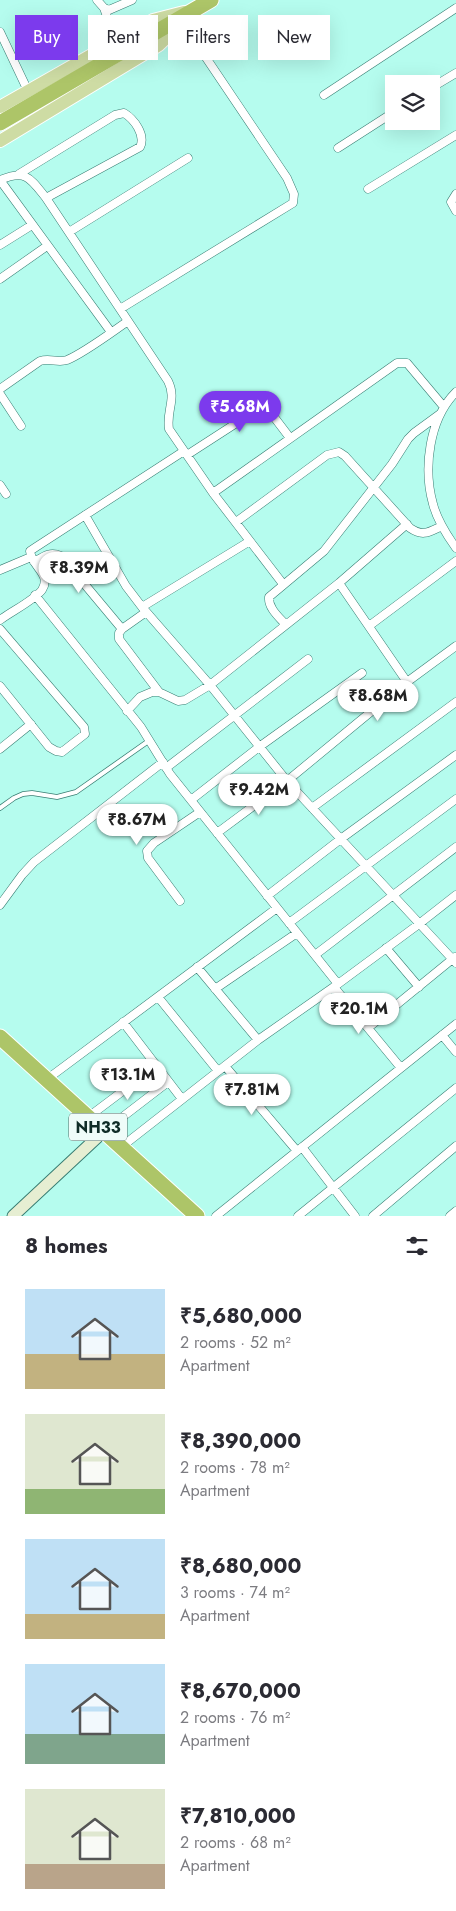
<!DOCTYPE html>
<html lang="en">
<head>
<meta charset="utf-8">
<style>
	body { margin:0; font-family:Jost,sans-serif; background:#f7f7f7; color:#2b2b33; height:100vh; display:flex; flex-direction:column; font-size:19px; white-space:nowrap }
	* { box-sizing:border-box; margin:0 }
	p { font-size:16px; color:#7c7c81 }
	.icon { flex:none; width:28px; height:28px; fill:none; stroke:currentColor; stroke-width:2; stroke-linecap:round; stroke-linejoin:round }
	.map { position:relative; height:1216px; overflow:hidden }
	.panel { display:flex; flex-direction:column; background:#fff; flex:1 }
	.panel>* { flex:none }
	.banner { position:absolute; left:15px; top:15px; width:426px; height:45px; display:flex; gap:10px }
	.tools { position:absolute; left:385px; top:75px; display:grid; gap:10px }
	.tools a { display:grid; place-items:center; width:55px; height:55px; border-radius:0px; background:#fff; box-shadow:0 5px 20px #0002; font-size:25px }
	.price { position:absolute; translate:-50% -42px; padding:0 11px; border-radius:18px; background:#fff; color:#222; font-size:16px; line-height:32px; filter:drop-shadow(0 1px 2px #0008) }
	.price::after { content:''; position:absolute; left:50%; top:30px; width:15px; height:11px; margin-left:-8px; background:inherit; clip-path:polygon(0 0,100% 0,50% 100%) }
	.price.selected { background:#7c3aed; color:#fff }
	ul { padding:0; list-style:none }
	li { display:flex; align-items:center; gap:15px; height:125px; padding:0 25px }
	li span { display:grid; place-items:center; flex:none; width:140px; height:100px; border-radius:0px; color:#555 }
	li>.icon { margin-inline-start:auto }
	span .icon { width:60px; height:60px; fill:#fffc; stroke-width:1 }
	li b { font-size:21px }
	h2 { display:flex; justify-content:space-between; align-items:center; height:60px; padding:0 25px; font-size:21px }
	.pill { padding:0 18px; border-radius:0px; background:#fff; box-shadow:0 5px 20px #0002; font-size:18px; line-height:45px }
	.pill.selected { background:#7c3aed; color:#fff }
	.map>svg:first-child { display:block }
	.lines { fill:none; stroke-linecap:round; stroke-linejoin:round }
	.lane-casing { stroke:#397e73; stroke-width:5.5 }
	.street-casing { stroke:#397e73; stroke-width:9 }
	.secondary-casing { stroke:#397e73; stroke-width:13 }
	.primary-casing { stroke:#fff; stroke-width:14 }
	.highway-casing { stroke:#fff; stroke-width:17 }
	.lane { stroke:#fff; stroke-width:4 }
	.street { stroke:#fff; stroke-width:8 }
	.secondary { stroke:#e6eed2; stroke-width:11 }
	.primary { stroke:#cedca4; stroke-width:12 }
	.highway { stroke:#adc568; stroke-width:15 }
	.labels { text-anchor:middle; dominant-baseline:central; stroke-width:4.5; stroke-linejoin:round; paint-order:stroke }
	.shield { fill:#effcf9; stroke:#536b67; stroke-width:1 }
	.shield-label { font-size:16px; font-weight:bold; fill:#102d28 }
</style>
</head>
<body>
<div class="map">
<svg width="456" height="1216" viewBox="0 0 456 1216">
	<rect width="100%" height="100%" fill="#b5fcee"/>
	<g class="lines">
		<defs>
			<path id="lane" d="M0,808L14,798L23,794L32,793L57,797L76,792L150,740"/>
			<path id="street" d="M97,0L104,8L109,10L132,0
				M104,8L115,40
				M0,32L28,91
				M431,88L456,73
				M324,95L456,8
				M338,148L394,112
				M19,174L115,115L124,113C134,119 146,135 140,147L46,198
				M0,180C26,169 30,178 46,198L168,381C177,399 166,410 169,429L213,493L283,584
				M0,180L111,332
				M368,189L456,135
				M456,194L451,202L456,211
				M69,232L188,158
				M0,245L32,225
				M0,279L47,246
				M120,309L293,203L294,194L287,178L182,22
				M0,389L40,361C50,358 58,363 67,360C84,353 112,332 128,321
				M456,392C429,419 423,468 433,504C437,520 446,534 456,548
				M0,394L21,426
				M187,455L255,411L264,409L271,413L290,438
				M0,485L6,494
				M213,493L397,363H407L444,407
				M85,515L126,586L142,607L210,685L287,781L456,963
				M236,522L327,455L339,452L345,456L410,528C423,537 429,532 442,526
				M34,562C44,556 50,551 61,556L122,629
				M0,570L31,557
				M339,583L407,682
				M35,595L141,727L170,774L338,984
				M142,607L250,541
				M146,612L122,629L119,633V639L159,692
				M0,620C12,611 33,601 42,590C45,585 46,580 43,575C39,567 31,561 30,551L36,547L184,451
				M286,625C279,617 268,608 269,597L324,551L392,464L408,439L414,433L440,414
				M369,626L456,561
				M0,629L84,727L85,734L62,752L56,751L49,747L0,686
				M127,711L140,697L152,692H159L178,701L185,700L210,685L339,583L407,524
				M0,749L31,724
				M166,768L308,659
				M191,800L259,747L362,673
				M312,808L456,702
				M217,833L287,781L407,682L456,646
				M267,896L342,838L456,755
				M180,901L148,858L147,851L154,843L200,812
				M0,905L22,875L34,862L163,762
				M289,923L456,799
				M386,948L419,987
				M315,955L456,847
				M197,967L258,1040
				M334,987L401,1068
				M215,989L297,933
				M158,997L218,1071
				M123,1022L182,1099
				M368,1028L455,957
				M442,1035L456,1052
				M225,1066L297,1151
				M46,1080L277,908
				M87,1118L156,1066
				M103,1132L168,1082
				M302,1147L355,1216
				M120,1148L258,1040L338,984L419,924L456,895
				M216,1216L456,1024
				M298,1216L456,1088
				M373,1216L456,1146
				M450,1216L456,1211"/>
			<path id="secondary" d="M13,1216L103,1132"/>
			<path id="primary" d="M0,107L153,20L184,12
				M0,141L159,45L185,20"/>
			<path id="highway" d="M0,123L211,0
				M0,1037L197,1216"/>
		</defs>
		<use href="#lane" class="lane-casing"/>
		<use href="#street" class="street-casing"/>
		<use href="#secondary" class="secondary-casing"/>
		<use href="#primary" class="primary-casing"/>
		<use href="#highway" class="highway-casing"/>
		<use href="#lane" class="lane"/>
		<use href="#street" class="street"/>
		<use href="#secondary" class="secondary"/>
		<use href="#primary" class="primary"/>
		<use href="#highway" class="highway"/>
	</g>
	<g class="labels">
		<rect class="shield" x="69" y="1113.5" width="58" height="27" rx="4"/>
		<g class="shield-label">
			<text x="98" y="1127">NH33</text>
		</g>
	</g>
</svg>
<div class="tools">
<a><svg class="icon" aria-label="layers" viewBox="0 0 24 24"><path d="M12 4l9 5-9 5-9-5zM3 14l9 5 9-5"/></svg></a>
</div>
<b class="price selected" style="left:240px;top:433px">₹5.68M</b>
<b class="price" style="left:79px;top:594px">₹8.39M</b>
<b class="price" style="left:378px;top:722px">₹8.68M</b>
<b class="price" style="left:259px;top:816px">₹9.42M</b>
<b class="price" style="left:137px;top:846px">₹8.67M</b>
<b class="price" style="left:359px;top:1035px">₹20.1M</b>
<b class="price" style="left:128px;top:1101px">₹13.1M</b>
<b class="price" style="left:252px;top:1116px">₹7.81M</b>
<div class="banner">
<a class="pill selected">Buy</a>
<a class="pill">Rent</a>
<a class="pill">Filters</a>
<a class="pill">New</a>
</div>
</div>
<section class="panel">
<h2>8 homes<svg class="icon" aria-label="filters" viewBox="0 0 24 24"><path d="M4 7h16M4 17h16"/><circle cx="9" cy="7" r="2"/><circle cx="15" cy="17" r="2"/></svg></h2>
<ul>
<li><span style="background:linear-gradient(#bfe0f5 65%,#c2b280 0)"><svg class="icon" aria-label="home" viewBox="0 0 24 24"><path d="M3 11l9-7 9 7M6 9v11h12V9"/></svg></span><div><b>₹5,680,000</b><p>2 rooms · 52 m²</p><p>Apartment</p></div></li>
<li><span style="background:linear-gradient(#dfe7d0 75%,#8fb573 0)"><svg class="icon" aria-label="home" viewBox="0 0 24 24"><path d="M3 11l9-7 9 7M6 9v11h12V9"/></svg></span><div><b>₹8,390,000</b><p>2 rooms · 78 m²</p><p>Apartment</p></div></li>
<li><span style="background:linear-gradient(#bfe0f5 75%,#c2b280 0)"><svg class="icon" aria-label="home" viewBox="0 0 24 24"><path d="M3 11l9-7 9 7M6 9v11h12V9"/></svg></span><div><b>₹8,680,000</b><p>3 rooms · 74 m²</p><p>Apartment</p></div></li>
<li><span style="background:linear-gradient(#bfe0f5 70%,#7fa58c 0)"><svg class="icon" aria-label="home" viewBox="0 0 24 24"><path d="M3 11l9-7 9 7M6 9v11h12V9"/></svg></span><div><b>₹8,670,000</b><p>2 rooms · 76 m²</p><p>Apartment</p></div></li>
<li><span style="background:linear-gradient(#dfe7d0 75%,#b9a48a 0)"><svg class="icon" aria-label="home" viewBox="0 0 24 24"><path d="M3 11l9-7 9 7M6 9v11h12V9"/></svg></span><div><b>₹7,810,000</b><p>2 rooms · 68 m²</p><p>Apartment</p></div></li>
</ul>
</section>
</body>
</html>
